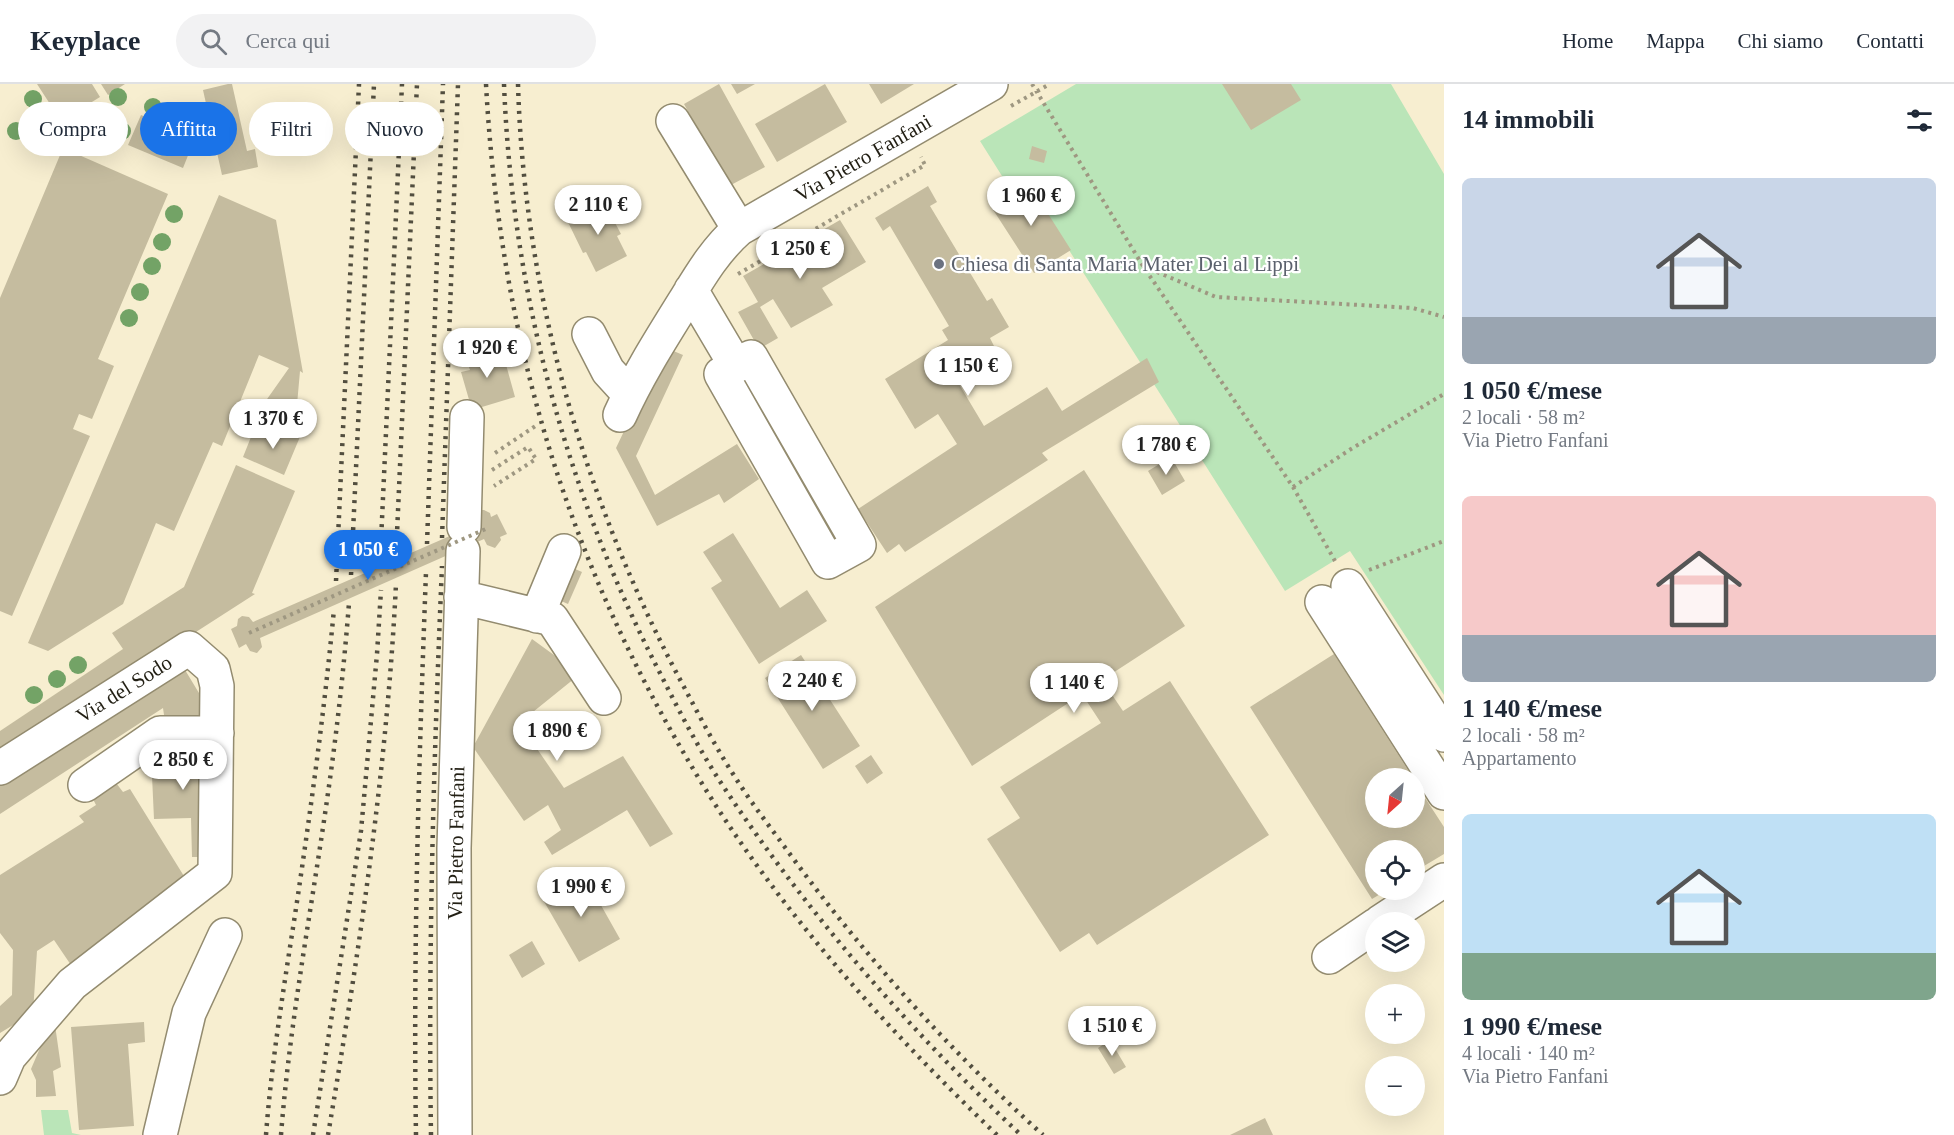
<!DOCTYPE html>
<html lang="it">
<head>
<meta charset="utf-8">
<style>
	body { margin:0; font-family:Georgia,serif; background:#f2f2f3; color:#1f2937; height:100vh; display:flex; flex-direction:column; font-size:22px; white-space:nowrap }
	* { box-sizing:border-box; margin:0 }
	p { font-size:20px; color:#747a83 }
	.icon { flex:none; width:33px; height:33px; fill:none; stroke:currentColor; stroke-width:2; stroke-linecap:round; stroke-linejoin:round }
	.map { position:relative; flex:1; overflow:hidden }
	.drawer { display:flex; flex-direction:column; background:#fff; width:510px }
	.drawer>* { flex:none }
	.guide { position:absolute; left:18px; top:18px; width:570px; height:54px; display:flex; gap:12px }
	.needle { width:39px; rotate:207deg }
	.fabs { position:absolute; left:1365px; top:684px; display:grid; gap:12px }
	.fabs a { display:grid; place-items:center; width:60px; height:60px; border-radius:50%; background:#fff; box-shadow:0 6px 24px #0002; font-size:30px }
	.price { position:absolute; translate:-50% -51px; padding:0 14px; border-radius:21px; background:#fff; color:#222; font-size:20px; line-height:39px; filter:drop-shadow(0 2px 3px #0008) }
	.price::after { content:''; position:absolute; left:50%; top:36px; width:18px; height:14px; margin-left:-9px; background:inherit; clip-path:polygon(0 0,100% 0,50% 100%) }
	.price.active { background:#1a73e8; color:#fff }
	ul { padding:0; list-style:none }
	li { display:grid; align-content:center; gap:12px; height:318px; padding:0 18px }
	li span { display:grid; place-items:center; height:186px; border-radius:9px; color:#555 }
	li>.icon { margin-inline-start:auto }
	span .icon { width:108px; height:108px; fill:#fffc; stroke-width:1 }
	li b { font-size:26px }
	h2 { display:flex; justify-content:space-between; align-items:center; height:72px; padding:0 18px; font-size:26px }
	.chip { padding:0 21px; border-radius:27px; background:#fff; box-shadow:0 6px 24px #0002; font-size:21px; line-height:54px }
	.chip.active { background:#1a73e8; color:#fff }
	header { display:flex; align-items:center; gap:36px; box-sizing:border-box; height:84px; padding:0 30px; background:#fff; border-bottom:2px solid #e0e1e3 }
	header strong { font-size:28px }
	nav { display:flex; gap:33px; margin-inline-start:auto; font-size:21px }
	.search { width:420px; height:54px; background:#f2f2f3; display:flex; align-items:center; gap:15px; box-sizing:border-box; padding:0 21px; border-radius:33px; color:#747a83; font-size:22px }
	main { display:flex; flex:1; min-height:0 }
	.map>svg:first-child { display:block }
	.green { fill:#bae5b8 }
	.building { fill:#c5bc9f }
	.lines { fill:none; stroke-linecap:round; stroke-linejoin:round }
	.minor-casing { stroke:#938b6f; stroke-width:36 }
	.path { stroke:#9e9781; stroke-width:4; stroke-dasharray:3 4.5; stroke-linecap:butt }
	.minor { stroke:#fff; stroke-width:33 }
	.rail { stroke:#524e3f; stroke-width:4.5; stroke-dasharray:3 6; stroke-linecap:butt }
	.path-bridge { stroke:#9e9781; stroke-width:4; stroke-dasharray:3 4.5; stroke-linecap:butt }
	.tree { fill:#73a366 }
	.worship-dot { fill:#6b7280; stroke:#fff; stroke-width:2 }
	.labels { text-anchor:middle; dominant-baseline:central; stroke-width:4.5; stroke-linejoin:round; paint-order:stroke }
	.street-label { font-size:21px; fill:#221f14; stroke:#fff }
	.worship-label { font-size:21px; fill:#5b616d; stroke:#fff; text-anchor:start }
</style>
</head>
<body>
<header>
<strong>Keyplace</strong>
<div class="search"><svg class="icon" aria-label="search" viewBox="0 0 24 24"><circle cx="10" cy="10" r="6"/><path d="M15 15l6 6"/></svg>Cerca qui</div>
<nav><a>Home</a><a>Mappa</a><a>Chi siamo</a><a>Contatti</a></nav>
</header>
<main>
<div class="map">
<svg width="1444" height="1051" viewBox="0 0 1444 1051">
	<rect width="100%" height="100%" fill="#f7eed0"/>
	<path class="green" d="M1076,0H1391L1444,90V611L1350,467L1285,507L1036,114L1019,119L980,57Z
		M41,1026H68L72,1049L81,1051H44Z"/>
	<path class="building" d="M37,0H92L100,13L61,37Z
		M101,0H125L108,11Z
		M228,0H232L247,67L255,65L258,83L222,91L203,6Z
		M719,0L765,83L729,102L684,20Z
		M731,0H755L737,10Z
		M825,0L847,38L777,78L755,40Z
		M869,0H914L881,20Z
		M1222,0H1291L1301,16L1251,46Z
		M141,31L195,54L183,84L128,61Z
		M1032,62L1047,67L1044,79L1029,75Z
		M63,64L168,110L98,275L114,282L92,335L79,330L73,345L90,352L12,532L0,527V214Z
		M1028,98L1071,166L1034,189L990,121Z
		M928,102L937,118L930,122L987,217L992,214L1009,243L990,254L995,264L953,290L984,342L1047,303L1062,327L1147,274L1159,298L1042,369L1048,376L905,468L899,460L887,469L858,425L957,360L938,330L915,345L885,295L948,256L942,246L949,242L890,142L883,147L875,134Z
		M219,111L276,136L303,289L300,287L296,332L265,318L289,284L259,271L222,362L213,358L174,447L156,439L123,520L48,567L28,559Z
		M604,118L621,150L617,152L627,172L596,188L586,168L583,169L567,136Z
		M840,136L866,178L822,204L833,221L791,244L773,215L760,223L778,254L759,265L738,228L758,218L743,192Z
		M494,263L499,279L505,277L515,313L472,326L461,288L470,286L465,272Z
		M664,263L683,271L636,372L655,411L737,360L759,395L724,419L719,410L657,442L616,364Z
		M262,325L286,335L277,356L253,346Z
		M285,341L302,348L284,391L243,373L253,348L278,358Z
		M1171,373L1185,397L1162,411L1148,387Z
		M236,381L295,407L252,509L255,510L0,674V647L123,565L112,549L184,503Z
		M1084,386L1185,542L1102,596L1123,627L1170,597L1269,751L1097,861L1089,849L1060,868L987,755L1020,734L1000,703L1101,639L1082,610L972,682L875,523Z
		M479,426H484L490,429L491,433L497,430L507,450L500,453L501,456L495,464L487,461L484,455L260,554L262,563L257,569L250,567L246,560L239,564L231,545L237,542L238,535L242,532L249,533L253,538L475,441Z
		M733,449L780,524L807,506L827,537L759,580L711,504L722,497L703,468Z
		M566,481L582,488L568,520L552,513Z
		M532,555L580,590L528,632L540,648L531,656L564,704L623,672L673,750L650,763L627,726L552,771L544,758L561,746L548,721L524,737L473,663Z
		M1334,570L1413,694H1376V734H1414V697L1444,743V770L1414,788V766H1376V806H1387L1372,815L1250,623Z
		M801,571L860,662L823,685L765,594Z
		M182,581L202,614L200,636L165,638L163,624L0,730V697Z
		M164,662H205L210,773H192L191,734L154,735L151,670Z
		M871,671L883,689L867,700L855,682Z
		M113,695L123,708L130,705L187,797L75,887L54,856L37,867L33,929L0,949V922L12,911L13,866L0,849V791L84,738L79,732L96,721L90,709Z
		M584,791L620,855L579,878L542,814Z
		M532,857L545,880L522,894L509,871Z
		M144,938L145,958L128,960L134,1042L79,1046L71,943Z
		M55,941L61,983L53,987L56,1012L36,1013V996L31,985L43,957Z
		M1110,956L1126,983L1114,990L1098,964Z
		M1265,1034L1273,1051H1230Z"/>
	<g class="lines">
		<defs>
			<path id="minor" d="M673,37L739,145
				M691,206L736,282L721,290L828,478L859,461L751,273L736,282
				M589,250L608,287L629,310
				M620,331C638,291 661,255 684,218C700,192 715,166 739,145L991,0
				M464,443L467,333
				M1348,502L1444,651
				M461,513L552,535L604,614
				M1322,518L1444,709
				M537,532L564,467
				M0,684L189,564L213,585L217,602L215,789L72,900L9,973L0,994
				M85,701L160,649H217
				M1380,838L1444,796
				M1329,873L1376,841
				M160,1051L189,929L225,851
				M455,1051L454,764L463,467"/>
		</defs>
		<use href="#minor" class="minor-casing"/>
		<path class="path" d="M1032,0L1143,182L1293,403L1335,477
			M1011,22L1050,0
			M1143,182L1216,213L1413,224L1444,233
			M738,190L925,81L921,73
			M495,369L537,341
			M492,386L528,363L536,375L494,402
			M1293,403L1351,365L1444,310
			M1369,486L1444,457"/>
		<use href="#minor" class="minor"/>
		<path class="rail" d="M486,0C500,258 570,487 706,706C786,834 889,947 997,1051
			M504,0C512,207 566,408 661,591C680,629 700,667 723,702C808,830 909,946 1021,1051
			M518,0C524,210 585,419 684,603C700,633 716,664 735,693C750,717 767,739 784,762C860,867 947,964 1043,1051
			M442,454L458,0
			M427,460L443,0
			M396,472L417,0
			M380,479L402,0
			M351,491L374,0
			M336,497L359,0
			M266,1051C272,971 286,891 298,811C312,716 325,621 334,525
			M281,1051C290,936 312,823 328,709C337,646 344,583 349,519
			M313,1051L361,747L377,570L381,506
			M328,1051C359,868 387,685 396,500
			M416,1051C413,863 419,676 426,488
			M431,1051C428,861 434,671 442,482"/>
		<path class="path-bridge" d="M249,549L488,444"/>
	</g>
	<g class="tree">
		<circle cx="118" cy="13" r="9"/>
		<circle cx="33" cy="15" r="9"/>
		<circle cx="153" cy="23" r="9"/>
		<circle cx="96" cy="28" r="9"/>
		<circle cx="175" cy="31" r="9"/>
		<circle cx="69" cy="36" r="9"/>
		<circle cx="16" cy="47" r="9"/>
		<circle cx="122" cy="47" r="9"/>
		<circle cx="174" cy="130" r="9"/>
		<circle cx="162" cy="158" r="9"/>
		<circle cx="152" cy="182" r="9"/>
		<circle cx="140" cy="208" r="9"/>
		<circle cx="129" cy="234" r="9"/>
		<circle cx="78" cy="581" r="9"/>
		<circle cx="57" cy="595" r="9"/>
		<circle cx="34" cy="611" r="9"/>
	</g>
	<circle class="worship-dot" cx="939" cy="180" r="6"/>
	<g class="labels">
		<g class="street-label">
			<text transform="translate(863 74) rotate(-30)">Via Pietro Fanfani</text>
			<text transform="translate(124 605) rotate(-32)">Via del Sodo</text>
			<text transform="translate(456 759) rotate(-89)">Via Pietro Fanfani</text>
		</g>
		<g class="worship-label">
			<text x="951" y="180">Chiesa di Santa Maria Mater Dei al Lippi</text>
		</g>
	</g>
</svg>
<div class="fabs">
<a><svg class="needle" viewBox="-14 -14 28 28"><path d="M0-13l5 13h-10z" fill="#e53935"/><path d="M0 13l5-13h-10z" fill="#747a83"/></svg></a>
<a><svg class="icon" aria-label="locate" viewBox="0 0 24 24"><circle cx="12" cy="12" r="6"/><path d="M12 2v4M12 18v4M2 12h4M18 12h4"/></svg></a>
<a><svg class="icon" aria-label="layers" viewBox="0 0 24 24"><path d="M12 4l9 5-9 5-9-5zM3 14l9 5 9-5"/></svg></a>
<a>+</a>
<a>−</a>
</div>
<b class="price" style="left:1031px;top:143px">1 960 €</b>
<b class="price" style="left:598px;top:152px">2 110 €</b>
<b class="price" style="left:800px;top:196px">1 250 €</b>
<b class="price" style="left:487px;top:295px">1 920 €</b>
<b class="price" style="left:968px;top:313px">1 150 €</b>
<b class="price" style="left:273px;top:366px">1 370 €</b>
<b class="price" style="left:1166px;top:392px">1 780 €</b>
<b class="price active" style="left:368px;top:497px">1 050 €</b>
<b class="price" style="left:812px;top:628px">2 240 €</b>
<b class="price" style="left:1074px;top:630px">1 140 €</b>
<b class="price" style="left:557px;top:678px">1 890 €</b>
<b class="price" style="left:183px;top:707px">2 850 €</b>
<b class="price" style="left:581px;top:834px">1 990 €</b>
<b class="price" style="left:1112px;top:973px">1 510 €</b>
<div class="guide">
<a class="chip">Compra</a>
<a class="chip active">Affitta</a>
<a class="chip">Filtri</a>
<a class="chip">Nuovo</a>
</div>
</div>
<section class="drawer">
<h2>14 immobili<svg class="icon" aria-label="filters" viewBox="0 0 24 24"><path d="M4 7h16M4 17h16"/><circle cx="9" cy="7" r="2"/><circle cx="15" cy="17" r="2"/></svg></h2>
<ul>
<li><span style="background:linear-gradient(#c9d6e8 75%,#9aa5b1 0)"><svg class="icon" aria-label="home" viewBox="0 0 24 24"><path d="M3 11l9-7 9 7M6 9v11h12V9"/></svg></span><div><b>1 050 €/mese</b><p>2 locali · 58 m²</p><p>Via Pietro Fanfani</p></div></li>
<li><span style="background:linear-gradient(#f6c9c9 75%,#9aa5b1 0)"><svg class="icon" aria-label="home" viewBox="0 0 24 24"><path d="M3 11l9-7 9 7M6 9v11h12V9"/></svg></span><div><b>1 140 €/mese</b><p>2 locali · 58 m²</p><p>Appartamento</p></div></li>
<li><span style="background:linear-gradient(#bfe0f5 75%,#7fa58c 0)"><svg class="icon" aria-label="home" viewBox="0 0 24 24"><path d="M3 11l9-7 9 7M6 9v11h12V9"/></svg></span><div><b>1 990 €/mese</b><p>4 locali · 140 m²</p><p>Via Pietro Fanfani</p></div></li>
</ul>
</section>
</main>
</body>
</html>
